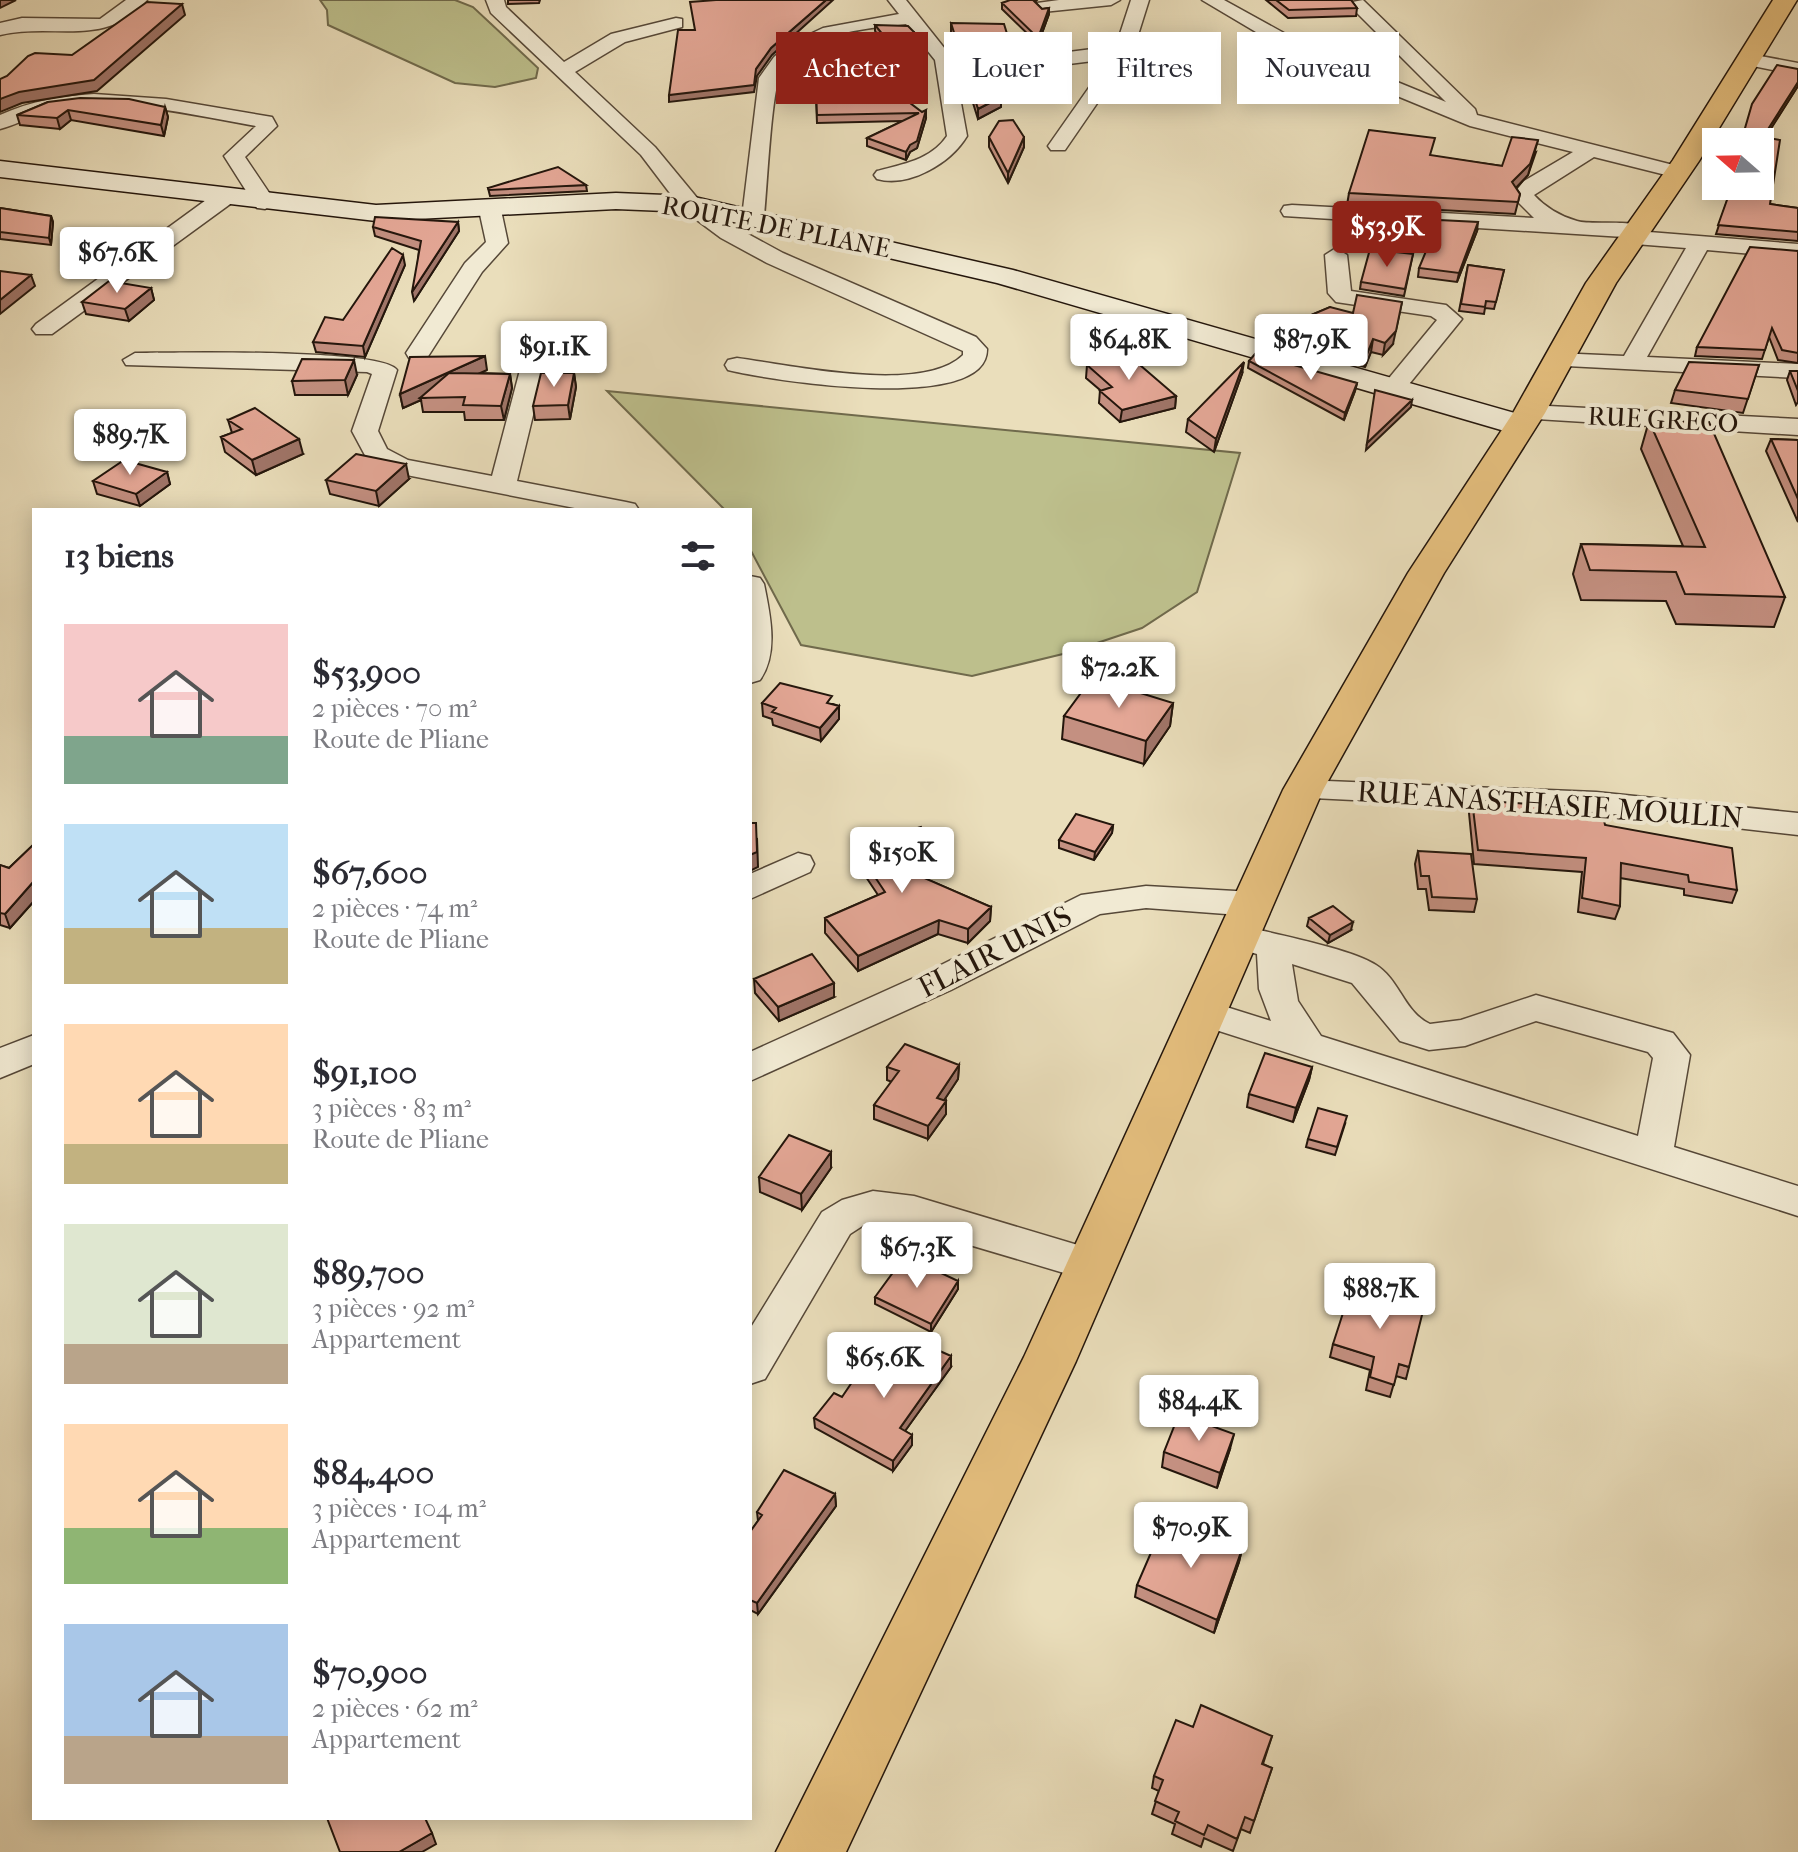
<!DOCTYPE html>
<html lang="fr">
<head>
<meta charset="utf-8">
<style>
	body { margin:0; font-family:"IM FELL French Canon",serif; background:#f2f2f3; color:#2b2b33; height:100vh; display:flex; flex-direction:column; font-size:30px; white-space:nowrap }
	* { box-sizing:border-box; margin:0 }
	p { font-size:26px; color:#7c7c81 }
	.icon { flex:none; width:44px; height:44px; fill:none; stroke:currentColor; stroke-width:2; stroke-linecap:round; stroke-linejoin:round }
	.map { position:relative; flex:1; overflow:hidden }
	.side { position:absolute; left:32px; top:508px; width:720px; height:1312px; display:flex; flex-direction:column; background:#fff; border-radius:0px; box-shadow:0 4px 20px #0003 }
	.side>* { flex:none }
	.guide { position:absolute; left:776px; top:32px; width:760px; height:72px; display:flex; gap:16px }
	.needle { width:52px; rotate:290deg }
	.controls { position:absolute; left:1702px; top:128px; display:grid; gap:16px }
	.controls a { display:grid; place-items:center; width:72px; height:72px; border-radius:0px; background:#fff; box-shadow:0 4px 20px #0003; font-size:40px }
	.price { position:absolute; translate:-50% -68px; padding:0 18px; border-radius:8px; background:#fff; color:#222; font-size:26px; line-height:52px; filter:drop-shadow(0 2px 4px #0008) }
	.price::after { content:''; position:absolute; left:50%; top:48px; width:24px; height:18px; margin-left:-12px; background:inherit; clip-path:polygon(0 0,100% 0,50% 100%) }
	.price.active { background:#8f2418; color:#fff }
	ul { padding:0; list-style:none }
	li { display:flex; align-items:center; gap:24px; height:200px; padding:0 32px }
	li span { display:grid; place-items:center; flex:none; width:224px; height:160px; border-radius:0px; color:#555 }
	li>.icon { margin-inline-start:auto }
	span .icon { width:96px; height:96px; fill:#fffc; stroke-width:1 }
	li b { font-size:34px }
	h2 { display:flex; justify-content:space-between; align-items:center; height:96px; padding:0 32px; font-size:34px }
	.tag { padding:0 28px; border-radius:0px; background:#fff; box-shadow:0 4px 20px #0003; font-size:28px; line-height:72px }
	.tag.active { background:#8f2418; color:#fff }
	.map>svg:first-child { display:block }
	.green { fill:#bdbf8c; stroke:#706a4c; stroke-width:2 }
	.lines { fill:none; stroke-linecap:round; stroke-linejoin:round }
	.street-casing { stroke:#564838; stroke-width:3 }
	.secondary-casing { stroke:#24160c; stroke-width:3 }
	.primary-casing { stroke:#24160c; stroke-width:3 }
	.street { fill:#f1ead3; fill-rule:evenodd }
	.secondary { fill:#f1ead3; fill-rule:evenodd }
	.primary { fill:#e5bf7e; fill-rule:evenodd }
	.wall { fill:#c49081; stroke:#24160c; stroke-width:2 }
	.shaded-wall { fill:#a07569; stroke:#24160c; stroke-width:2 }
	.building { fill:#e4a796; stroke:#24160c; stroke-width:2 }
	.labels { text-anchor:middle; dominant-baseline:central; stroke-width:8; stroke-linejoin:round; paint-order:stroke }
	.far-street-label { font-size:26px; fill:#24160c; stroke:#f1ead3 }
	.street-label { font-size:30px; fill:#24160c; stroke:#f1ead3 }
</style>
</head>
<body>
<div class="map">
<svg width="1798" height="1852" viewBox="0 0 1798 1852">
	<rect width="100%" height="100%" fill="#eadebb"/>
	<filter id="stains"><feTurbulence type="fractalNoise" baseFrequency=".0025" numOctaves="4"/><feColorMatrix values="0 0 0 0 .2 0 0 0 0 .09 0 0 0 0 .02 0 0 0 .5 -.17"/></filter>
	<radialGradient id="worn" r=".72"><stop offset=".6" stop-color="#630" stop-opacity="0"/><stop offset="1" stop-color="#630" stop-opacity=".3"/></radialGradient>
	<path class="green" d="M320,0H455L473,7L538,68L536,78L495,87L455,83L328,25L327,10Z
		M607,391L1240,453L1197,592L1142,628L1067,653L972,676L801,645L750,549V510H725Z"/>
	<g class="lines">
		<defs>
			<path id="street" d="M126,0H147C106,49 55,22 0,35V23L22,18L100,19Z
				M486,0H504L506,7L564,62L611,34L676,18L682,19V27L625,42L575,72L655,147L698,199L737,228L783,253L976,337L987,349C988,415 768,380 728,370L725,365L728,360L737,358C791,365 922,395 963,355V351L767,263L721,238L682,209L641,155L491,13Z
				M888,0H906L953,59L967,136C951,163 909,188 877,179L874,175L877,171C903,164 931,160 947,136L935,60L906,24C864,29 802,32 780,76C771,95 767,190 764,217L761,222H745L742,217L759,78L774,57L789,44L823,28L899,14Z
				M1059,0H1120L1111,5L1043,12L1034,7L1037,3Z
				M1131,0H1149L1133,51L1065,150H1051L1048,146L1109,59L1021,70L1011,64L1021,58L1116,46Z
				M1202,0H1224L1302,43L1446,102L1347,3L1363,0L1475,109L1477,115L1685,168L1688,172L1685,176L1678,178L1594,157L1534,195C1546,208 1560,216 1577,221C1593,226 1641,217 1649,232L1798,244V258L1707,250L1647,357L1798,364V378L1547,365L1544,360L1547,355L1556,353L1624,356L1686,248L1635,244L1624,237L1284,216L1281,211L1284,206L1292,205L1534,218L1512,196L1524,181L1573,152L1470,126L1288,51Z
				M1750,54L1798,63V75L1743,64V56Z
				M94,94L166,99L272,117L277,126L245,157L276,203L265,209L257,208L224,156L256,126C192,115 123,97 58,108C37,112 20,124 0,129V115C31,101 61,96 94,94Z
				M225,191L233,192L236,197L233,202L52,334H36L32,329L36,324L217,192Z
				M490,204L501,210L508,243L482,272L427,358H409L406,353L465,263L486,242L479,210Z
				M1336,248L1347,255L1351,291L1446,305L1462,319L1401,394L1392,396L1380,389L1437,320L1431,316L1336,302L1328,293L1325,255Z
				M135,353C173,353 382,348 397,370L378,431L387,449L408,460L492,476L520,370L532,363L541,365L544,370L517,481L626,502L635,504L639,510H585L391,472L367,459L352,431L372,374L367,372L126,365L123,360Z
				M1529,405L1798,419V435L1520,418L1516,413L1520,408Z
				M750,576L760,578L764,584C770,614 779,653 760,680L750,683Z
				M1303,780L1596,792L1798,813V835L1596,812L1292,797L1287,790L1292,783Z
				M798,853L810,856L814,864L810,872L750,899V874Z
				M1146,886L1253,892L1265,896L1270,904L1265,912L1253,916L1146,908L1100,914L951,990L750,1081V1052L927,972L1081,895Z
				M1239,925C1273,934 1350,948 1376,965C1400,980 1404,1012 1430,1024L1461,1020L1536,995L1673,1033L1690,1055L1674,1147L1798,1186V1216L1191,1022L1186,1013L1191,1004L1204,1000L1271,1021L1259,989L1257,954L1227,945L1222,937L1227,929ZM1292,964L1352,983L1400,1041L1429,1050L1465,1046L1536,1021L1648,1052L1653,1058L1638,1136L1321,1036L1298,1001Z
				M34,1035V1064L0,1078V1048Z
				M873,1191L914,1196L1091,1249L1105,1254L1111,1265L1105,1276L1091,1281L902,1225L867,1223L850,1234L765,1379L750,1384V1329L822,1212L842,1200Z"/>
			<path id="secondary" d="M0,161L376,205L616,193L690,196L1013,270L1532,418L1536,425L1532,432L1520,435L1508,432L997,283L690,212L616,209L376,221L0,177Z"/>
			<path id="primary" d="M1773,0H1797L1699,161L1616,283L1545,413L1444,573L1323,790L1076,1361L846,1852H776L1024,1357L1283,790L1408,573L1513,413L1586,283L1673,160Z"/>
		</defs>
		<use href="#street" class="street-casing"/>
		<use href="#secondary" class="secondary-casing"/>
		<use href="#primary" class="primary-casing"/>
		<use href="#street" class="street"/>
		<use href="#secondary" class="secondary"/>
		<use href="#primary" class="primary"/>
	</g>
	<path class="wall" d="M508,0H540L539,3L508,4Z
		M1037,0L1035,2L1042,9L1049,8V14L1038,44L1002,9V3Z
		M1266,0H1351L1357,8L1356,16L1288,18Z
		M951,23L1012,58L1019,71V81L996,82L1001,97V107L978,119L951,32Z
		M875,25L914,32L908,73L875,31Z
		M802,47L926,118L917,148L910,152L906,160L867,146V138L903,121L817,123L816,97L779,94L778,87Z
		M1798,69V86L1765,137L1770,204L1798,208V241L1716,234L1732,186L1760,142Z
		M48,102L165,107L168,117L164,136L71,120L60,129L20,125L17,115Z
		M989,137H1024V147L1008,183L989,147Z
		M1536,152L1528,175L1516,188L1520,194L1515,214L1347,205L1349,193L1431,156L1502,166Z
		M586,185L587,191L490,196L488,188Z
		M0,208L51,216L53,222L51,245L0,239Z
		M458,222L459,231L414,301L419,250L375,236L373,227Z
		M1477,231L1457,282L1418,277L1419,268Z
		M1338,232L1369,234L1368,240L1337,238Z
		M1798,251V363L1778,360L1769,337L1762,359L1695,356L1697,347Z
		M1413,254L1404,296L1360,289L1361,282Z
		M405,265L365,357L316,352L313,342L343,320Z
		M1468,265L1504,270L1494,309L1485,308L1484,314L1459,311Z
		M151,288L154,300L129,321L86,314L82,302Z
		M1330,307L1393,344L1383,355L1371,352L1365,367L1276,342L1278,329Z
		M1249,361L1357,383L1355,391L1344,420L1248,368Z
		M1087,365L1176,396L1175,408L1120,422L1099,403L1100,390L1086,378Z
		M1759,365L1743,413L1671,403L1675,390Z
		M487,370L479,373L510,374L512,388L504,420H465L464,412H423L421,400L403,408L400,394Z
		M1790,371H1798V402L1796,405L1787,380Z
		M574,373L576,387L570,419L535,420L533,406Z
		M1242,374L1214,452L1186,432L1188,419Z
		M357,375L348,395H295L292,381Z
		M228,420L303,454L256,475L225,452L221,437L232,433Z
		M1649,421L1785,597L1774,627L1676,624L1666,601L1581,600L1573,574L1581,544L1683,546L1641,449Z
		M1771,439L1798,440V522L1766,451Z
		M167,472L170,484L140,506L97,494L93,481Z
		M409,479L379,506L330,494L326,480Z
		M762,703L833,704L839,706V719L821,741L773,725L772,719L763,716Z
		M1173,703L1170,726L1144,764L1062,739L1064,716Z
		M1472,800L1576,815L1605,825L1737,890L1732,903L1684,895V889L1620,878V906L1615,919L1578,912L1582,872L1474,864L1469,813Z
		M1113,825L1112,833L1094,860L1059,848V840Z
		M34,844V901L10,928L0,925V865L9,868Z
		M855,847L944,874L926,879L991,907L990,921L968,943L938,934L858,971L825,933V918L878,895L856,862Z
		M1418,851L1477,899L1474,912L1429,910L1426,889H1418L1415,864Z
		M1309,918L1351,930L1328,943L1307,926Z
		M754,979L834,997L779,1021L755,993Z
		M959,1065L958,1079L944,1100L946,1114L928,1139L874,1119V1105L892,1082L887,1080V1067Z
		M1312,1067L1309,1080L1293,1122L1247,1107L1249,1094Z
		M1345,1124L1335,1155L1306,1147L1308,1139Z
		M831,1168L802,1210L760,1192L759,1177Z
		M958,1281V1289L931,1332L875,1304V1297Z
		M1333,1344L1409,1367L1406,1379L1396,1376L1390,1397L1366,1390L1370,1370L1330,1357Z
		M951,1367L905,1431L912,1435V1445L893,1471L815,1428L814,1418L842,1397L893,1372Z
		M1230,1449L1217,1488L1162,1467L1164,1452Z
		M835,1494L836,1506L758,1614L750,1610V1532L758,1521L757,1512Z
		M1242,1549L1239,1562L1214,1633L1135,1597L1137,1585Z
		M1193,1727L1272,1736L1263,1764L1272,1768L1250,1833L1241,1829L1233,1851L1204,1838L1201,1847L1172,1834L1175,1824L1152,1814L1159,1791L1152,1788L1154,1776Z"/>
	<path class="shaded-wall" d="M0,0H16L0,8Z
		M826,0H833L772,55L757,76L754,92L669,102V95L756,69L771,48Z
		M182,4L185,15L97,91L22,103L0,112V99Z
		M1049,8V14L1038,44V38Z
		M1798,82V86L1760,146L1763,137Z
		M1001,97V107L978,119V109Z
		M165,107L168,117L164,136L161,125Z
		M68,110L71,120L60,129L57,118Z
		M926,110V118L917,148L910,152L906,160V152Z
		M1024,137V147L1008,183V173Z
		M1538,140L1528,175L1510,194L1512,182Z
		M51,216L53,222L51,245L49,238Z
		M458,222L459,231L414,301L412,292Z
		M1478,222L1477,231L1457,282L1459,273Z
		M403,255L405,265L365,357L363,346Z
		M31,275L35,286L0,314V300Z
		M151,288L154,300L129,321L125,309Z
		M1402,302L1393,344L1383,355L1385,343Z
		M1373,339L1371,352L1365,367L1367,354Z
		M485,356L487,370L425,398H420L421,400L403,408L400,394Z
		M354,360L357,375L348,395L345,380Z
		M1244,362L1242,374L1214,452L1216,439Z
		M574,373L576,387L570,419L568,405Z
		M510,374L512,388L504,420L501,406Z
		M1357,383L1355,391L1344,420L1345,413Z
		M1176,396L1175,408L1120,422L1122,410Z
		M1412,400L1411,407L1366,450L1367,443Z
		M299,439L303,454L256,475L252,460Z
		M406,464L409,479L379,506L376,491Z
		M167,472L170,484L140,506L136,494Z
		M1173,703L1170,726L1144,764L1146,741Z
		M839,706V719L821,741L820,728Z
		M1113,825L1112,833L1094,860L1095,852Z
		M757,838L758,867L750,871V855Z
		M944,860V874L906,884V870Z
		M34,881V901L10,928L5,914Z
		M991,907L990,921L968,943V929Z
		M939,920L938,934L858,971V956Z
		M1353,922L1351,930L1328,943L1330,935Z
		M834,983V997L779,1021L778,1007Z
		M959,1065L958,1079L937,1111V1098Z
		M1312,1067L1309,1080L1293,1122L1296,1108Z
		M946,1101V1114L928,1139V1126Z
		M831,1152V1168L802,1210L801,1194Z
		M958,1281V1289L931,1332V1324Z
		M951,1356V1367L900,1438V1428Z
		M1234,1434L1230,1449L1217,1488L1220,1473Z
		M912,1435V1445L893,1471V1461Z
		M835,1494L836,1506L758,1614L757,1603Z
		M1242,1549L1239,1562L1214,1633L1217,1620Z
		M432,1833L436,1844L422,1852H399Z"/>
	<path class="building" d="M716,0H826L771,48L756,69L754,85L669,95L678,30H695L690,2Z
		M1010,0H1033L1042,9L1049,8L1038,38L1002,3Z
		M1276,0H1351L1357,8L1289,10Z
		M147,2L182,4L94,80L19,92L0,99V79L7,76L28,56L35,53L72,55Z
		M951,23L1004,24L1012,50L1009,56L1016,61L1019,71L992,72L1001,97L978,109Z
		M875,25L908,26L914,32L908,66Z
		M802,47L840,50L922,112L926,110L917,141L910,145L906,152L867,138L919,113L817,115L816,90L778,87L782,70Z
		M1777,65L1798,69V82L1763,137L1780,140L1770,204L1798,208V232L1718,225L1732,186H1760V142H1741L1752,104Z
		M80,98L129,99L165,107L161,125L68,110L57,118L17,115L48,102Z
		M1013,120L1024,137L1008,173L989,137L999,121Z
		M1369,130L1435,138L1430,155L1502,166L1512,137L1538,140L1530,164L1512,182L1520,194L1518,202L1349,193Z
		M558,167L586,185L489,190L488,188Z
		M0,208L51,216L49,238L0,232Z
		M1343,216L1369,217V234L1338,232Z
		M375,217L458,222L412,292L421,241L373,227Z
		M1439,220L1478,222L1459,273L1419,268Z
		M1750,247L1798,251V353L1782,350L1772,328L1765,350L1697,347Z
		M392,248L403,255L363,346L313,342L325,317L343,320Z
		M1370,249L1413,254L1405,289L1361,282Z
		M1468,265L1504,270L1496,302L1486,301L1485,307L1461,304Z
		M0,271L31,275L0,300Z
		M109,281L151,288L125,309L82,302Z
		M1357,295L1402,302L1396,331L1385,343L1373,339L1367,354L1278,329L1330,307L1353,313Z
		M1126,353L1176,396L1122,410L1100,391L1112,387L1087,365Z
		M1255,354L1357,383L1345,413L1249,361Z
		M485,356L400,394L410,357Z
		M302,359L354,360L345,380L292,381Z
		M1244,362L1216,439L1188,419Z
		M1689,362L1759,365L1748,399L1675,390Z
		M1790,371H1798V391Z
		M449,373L510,374L501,406L463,405L465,397L420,398Z
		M541,373H574L568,405L533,406Z
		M1375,390L1412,400L1367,443Z
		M255,408L299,439L252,460L221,437L242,429L228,420Z
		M1649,421L1709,422L1785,597L1685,594L1676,572L1590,570L1581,544L1705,547Z
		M1771,439L1798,440V499Z
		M356,454L406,464L376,491L326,480Z
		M124,460L167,472L136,494L93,481Z
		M1092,678L1173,703L1146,741L1064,716Z
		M780,683L832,696L827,703L839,706L820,728L772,712L776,708L762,703Z
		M1472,800L1576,807V815L1604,820L1605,825L1732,848L1737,890L1689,882L1688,875L1621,863L1620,906L1582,898L1586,858L1478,850Z
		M1076,814L1113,825L1095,852L1059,840Z
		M750,823H756L757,852L750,855Z
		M921,827L944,860L906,870L991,907L968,929L939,920L858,956L825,918L885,892L855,847Z
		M34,844V881L5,914L0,913V865L9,868Z
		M1418,851L1471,854L1477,899L1432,897L1429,876H1421Z
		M1333,906L1353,922L1330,935L1309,918Z
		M812,954L834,983L778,1007L754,979Z
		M905,1044L959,1065L937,1098L946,1101L928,1126L874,1105L899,1071L887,1067Z
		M1265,1053L1312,1067L1296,1108L1249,1094Z
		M1318,1108L1347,1116L1337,1147L1308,1139Z
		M789,1135L831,1152L801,1194L759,1177Z
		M905,1256L958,1281L931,1324L875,1297Z
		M1352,1285L1424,1307L1409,1367L1399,1364L1394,1385L1370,1377L1374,1357L1333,1344Z
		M915,1340L951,1356L900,1428L912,1435L893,1461L814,1418L834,1393L842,1397L867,1360L893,1372Z
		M1179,1414L1234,1434L1220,1473L1164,1452Z
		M784,1470L835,1494L757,1603L750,1600V1532L762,1515L757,1512Z
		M1173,1521L1242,1549L1217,1620L1137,1585L1156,1541L1164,1544Z
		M1201,1705L1272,1736L1262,1764L1272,1768L1254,1821L1245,1817L1237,1839L1208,1825L1204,1835L1175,1821L1179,1812L1155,1801L1163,1780L1154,1776L1176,1720L1193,1727Z
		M327,1818H425L432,1833L399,1852H340Z"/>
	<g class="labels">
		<g class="far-street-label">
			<text transform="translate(776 227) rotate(11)">ROUTE DE PLIANE</text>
			<text transform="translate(1663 420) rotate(3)">RUE GRECO</text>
		</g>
		<g class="street-label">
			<text transform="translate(1550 805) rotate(4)">RUE ANASTHASIE MOULIN</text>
			<text transform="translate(995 952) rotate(-27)">FLAIR UNIS</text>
		</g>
	</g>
	<rect width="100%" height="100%" filter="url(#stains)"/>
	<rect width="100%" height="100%" fill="url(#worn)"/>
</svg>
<div class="controls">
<a><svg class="needle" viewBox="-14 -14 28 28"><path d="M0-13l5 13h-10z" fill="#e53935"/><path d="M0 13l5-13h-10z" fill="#7c7c81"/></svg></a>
</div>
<b class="price active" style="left:1387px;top:269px">$53.9K</b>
<b class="price" style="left:117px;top:295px">$67.6K</b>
<b class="price" style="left:1129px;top:382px">$64.8K</b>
<b class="price" style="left:1311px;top:382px">$87.9K</b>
<b class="price" style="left:554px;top:389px">$91.1K</b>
<b class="price" style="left:130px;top:477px">$89.7K</b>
<b class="price" style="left:1119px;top:710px">$72.2K</b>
<b class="price" style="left:902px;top:895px">$150K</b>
<b class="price" style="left:917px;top:1290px">$67.3K</b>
<b class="price" style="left:1380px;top:1331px">$88.7K</b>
<b class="price" style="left:884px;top:1400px">$65.6K</b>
<b class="price" style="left:1199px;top:1443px">$84.4K</b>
<b class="price" style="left:1191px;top:1570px">$70.9K</b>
<div class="guide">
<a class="tag active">Acheter</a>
<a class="tag">Louer</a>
<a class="tag">Filtres</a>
<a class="tag">Nouveau</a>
</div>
<section class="side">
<h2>13 biens<svg class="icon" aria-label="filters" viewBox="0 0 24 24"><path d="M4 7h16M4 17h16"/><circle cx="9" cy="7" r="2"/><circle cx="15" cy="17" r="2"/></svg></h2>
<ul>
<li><span style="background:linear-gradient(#f6c9c9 70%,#7fa58c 0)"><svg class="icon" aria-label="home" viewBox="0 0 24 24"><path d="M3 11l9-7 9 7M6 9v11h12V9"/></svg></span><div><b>$53,900</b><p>2 pièces · 70 m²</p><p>Route de Pliane</p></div></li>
<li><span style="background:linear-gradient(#bfe0f5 65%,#c2b280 0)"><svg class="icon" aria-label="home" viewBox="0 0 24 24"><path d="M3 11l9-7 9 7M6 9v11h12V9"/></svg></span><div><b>$67,600</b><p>2 pièces · 74 m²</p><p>Route de Pliane</p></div></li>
<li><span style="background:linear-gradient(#ffd9b3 75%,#c2b280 0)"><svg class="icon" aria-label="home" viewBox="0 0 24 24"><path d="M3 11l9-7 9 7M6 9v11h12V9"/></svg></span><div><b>$91,100</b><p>3 pièces · 83 m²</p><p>Route de Pliane</p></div></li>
<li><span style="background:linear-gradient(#dfe7d0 75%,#b9a48a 0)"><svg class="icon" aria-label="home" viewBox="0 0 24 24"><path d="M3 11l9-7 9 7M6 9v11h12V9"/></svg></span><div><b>$89,700</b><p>3 pièces · 92 m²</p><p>Appartement</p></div></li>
<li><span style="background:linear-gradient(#ffd9b3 65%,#8fb573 0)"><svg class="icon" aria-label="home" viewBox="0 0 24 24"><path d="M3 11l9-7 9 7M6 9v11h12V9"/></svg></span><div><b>$84,400</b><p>3 pièces · 104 m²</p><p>Appartement</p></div></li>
<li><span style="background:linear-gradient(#a9c7e8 70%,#b9a48a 0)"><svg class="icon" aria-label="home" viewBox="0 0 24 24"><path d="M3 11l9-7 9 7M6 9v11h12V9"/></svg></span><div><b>$70,900</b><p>2 pièces · 62 m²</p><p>Appartement</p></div></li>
</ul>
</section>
</div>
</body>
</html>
